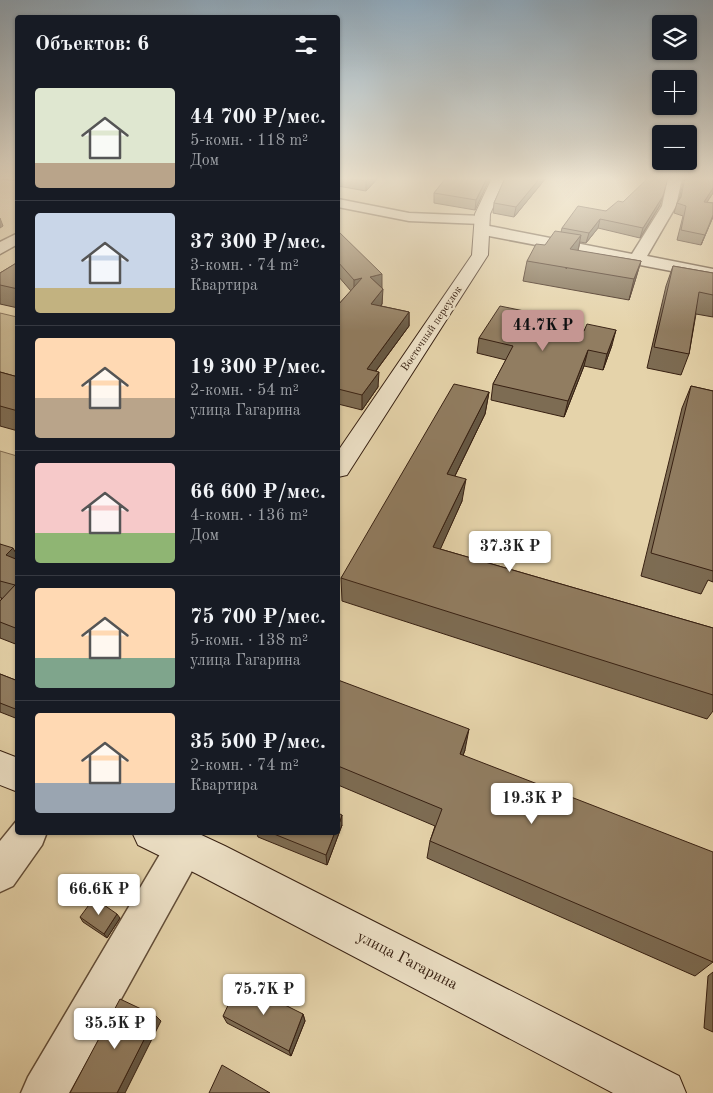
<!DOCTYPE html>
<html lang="ru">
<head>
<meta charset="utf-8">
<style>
	body { margin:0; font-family:"Old Standard TT",serif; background:#242831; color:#f1f3f6; height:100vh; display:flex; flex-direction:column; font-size:19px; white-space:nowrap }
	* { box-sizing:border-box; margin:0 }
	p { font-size:16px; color:#9ea1a6 }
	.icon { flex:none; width:28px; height:28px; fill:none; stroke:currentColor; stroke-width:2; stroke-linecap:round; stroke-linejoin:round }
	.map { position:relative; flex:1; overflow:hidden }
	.panel { position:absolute; left:15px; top:15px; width:325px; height:820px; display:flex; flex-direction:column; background:#171b24; border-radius:5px; box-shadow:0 1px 4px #0004 }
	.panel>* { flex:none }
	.controls { position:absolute; left:652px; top:15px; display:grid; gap:10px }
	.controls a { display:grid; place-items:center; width:45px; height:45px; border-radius:5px; background:#171b24; box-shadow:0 1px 4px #0004; font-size:25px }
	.price { position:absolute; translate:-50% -42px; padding:0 11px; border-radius:5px; background:#fff; color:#222; font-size:16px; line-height:32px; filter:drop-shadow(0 1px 2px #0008) }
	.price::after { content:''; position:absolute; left:50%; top:30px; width:15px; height:11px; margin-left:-8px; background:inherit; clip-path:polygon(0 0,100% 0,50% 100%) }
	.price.current { background:#c59692; color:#111 }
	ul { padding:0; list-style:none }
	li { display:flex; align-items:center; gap:15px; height:125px; padding:0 20px }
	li+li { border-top:1px solid #363941 }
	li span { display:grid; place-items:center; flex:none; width:140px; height:100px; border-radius:5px; color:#555 }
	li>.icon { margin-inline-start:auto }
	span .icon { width:60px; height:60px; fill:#fffc; stroke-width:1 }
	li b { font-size:21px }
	h2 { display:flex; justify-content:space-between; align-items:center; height:60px; padding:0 20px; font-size:21px }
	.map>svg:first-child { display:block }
	.green { fill:#c7b590; stroke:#7f6a51 }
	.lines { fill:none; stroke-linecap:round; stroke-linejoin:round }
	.street-casing { stroke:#624d38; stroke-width:3 }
	.secondary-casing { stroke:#372012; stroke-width:2 }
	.street { fill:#eee2c8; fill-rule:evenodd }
	.secondary { fill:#eee2c8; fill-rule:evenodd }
	.wall { fill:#7d6c53; stroke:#372012 }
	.shaded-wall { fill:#665844; stroke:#372012 }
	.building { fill:#917d61; stroke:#372012 }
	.labels { text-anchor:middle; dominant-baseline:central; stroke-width:5; stroke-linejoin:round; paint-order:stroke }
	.far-street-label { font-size:11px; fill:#372012; stroke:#eee2c8 }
	.near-street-label { font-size:16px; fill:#372012; stroke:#eee2c8 }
</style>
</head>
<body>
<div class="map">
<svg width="713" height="1093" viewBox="0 0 713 1093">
	<rect width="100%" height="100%" fill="#e5d3aa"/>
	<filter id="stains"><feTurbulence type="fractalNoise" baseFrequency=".004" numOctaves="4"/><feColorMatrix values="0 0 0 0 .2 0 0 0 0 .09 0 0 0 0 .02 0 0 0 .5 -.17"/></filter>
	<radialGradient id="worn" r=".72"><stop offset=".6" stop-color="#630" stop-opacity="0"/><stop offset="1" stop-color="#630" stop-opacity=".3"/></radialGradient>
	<path class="green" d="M0,313L17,317V388L0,384Z
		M0,451L17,456V565L0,560Z"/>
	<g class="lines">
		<defs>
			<path id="street" d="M668,178H682L676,206L647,256L713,269V279L484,235L479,233L476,230L479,227L484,225L632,254L662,206Z
				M338,199L409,213L482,216L487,217L489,220L487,223L482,224L409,221L338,207Z
				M18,233V244L0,254V242Z
				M18,819V832H47L42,845L13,886L0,892V841Z
				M175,832L198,834L203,847L198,860L69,1093H21L28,1077L172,834Z"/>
			<path id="secondary" d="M492,178H506L490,214L488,255L347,475L338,477V451L472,255L475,214Z
				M0,751L18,758V792L0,785Z
				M132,832H195L225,846L679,1076L686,1093H613L197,874L138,845Z"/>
		</defs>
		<use href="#street" class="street-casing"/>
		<use href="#secondary" class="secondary-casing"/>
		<use href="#street" class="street"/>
		<use href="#secondary" class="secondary"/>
	</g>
	<path class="wall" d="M0,178H18V181L0,179Z
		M338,178H378L366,191L338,186Z
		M446,178H490L475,210L434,203V193Z
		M505,178H546L514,217L493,213L494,203Z
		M684,178H713V193L707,202L713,203V217L701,245L677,240L683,216L674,213L677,203L679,200Z
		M660,205L640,238L598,228L586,243L580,242L578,251L641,261L635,281L629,300L523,281L527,261L561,232L562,228L606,211Z
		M338,231L382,288V304L381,306L409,312V326L376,371L378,387L362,410L338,404V305L351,291L338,276Z
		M18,262V308L0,304V273Z
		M673,266L713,273V317L696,314L689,354L681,375L647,368L666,286Z
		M529,312L527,319L612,345L603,370L584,366L564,417L491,400L493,384L506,360L477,353L479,338Z
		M0,372L18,377V431L0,426Z
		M691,386L713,391V582L708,580L701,594L641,576L682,408Z
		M489,392L485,414L455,476L462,501L440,549L713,628V711L707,719L342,601L341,578Z
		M0,544L18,557V645L0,638V601L2,598H0Z
		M0,674L18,681V719L0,712Z
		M338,680L465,750L463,755L713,962L695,976L427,858L430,841L435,826L338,785Z
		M342,825L327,865L258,837L256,832H338Z
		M80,917L120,918L107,938L83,922Z
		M713,972V1032L704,1028L708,976Z
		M303,1014L305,1021L291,1056L227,1023L223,1016Z"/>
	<path class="shaded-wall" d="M369,178H378L366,191V181Z
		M487,178H490L475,210L476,200Z
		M540,178H546L514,217L516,207Z
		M713,188V193L701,211L704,202Z
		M663,196L660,205L640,238L643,228Z
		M713,215V217L701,245Z
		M0,218L3,226L0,228Z
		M600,219L598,228L586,243L589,233Z
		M581,235L577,255L566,269L570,249Z
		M641,261L635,281L629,300L634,279Z
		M382,274V288L370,277Z
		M362,278L354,294V280Z
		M383,289L382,304L370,318L371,304Z
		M409,312V326L366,384L367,369Z
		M616,330L612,345L603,370L607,354Z
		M588,350L584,366L564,417L568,401Z
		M379,372L378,387L362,410V395Z
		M489,392L485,414L445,496L447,474Z
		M466,479L462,501L431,570L433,547Z
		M13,548L18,557V575L6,555Z
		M469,729L465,750L456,774L460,754Z
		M342,815V825L327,865L326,855L335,832H338V827Z
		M117,914L120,918L107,938L104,934Z
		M303,1014L305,1021L291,1056L289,1051Z
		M156,1016L161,1021L125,1093H117Z"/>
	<path class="building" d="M346,178H369L366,181Z
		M446,178H487L476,200L434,193Z
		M505,178H540L516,207L494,203Z
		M648,178H668L663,196L643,228L600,219L589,233L562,228L578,206L606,211L618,201L623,202Z
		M685,178H713V188L704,202L713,203V215L705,235L681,230L686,206L677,203L681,197Z
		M338,231L382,274L370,277L383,289L371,304L409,312L367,369L379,372L362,395L338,389V305L362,278L354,280L338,262Z
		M555,231L581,235L570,249L641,261L634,279L527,261L536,244L545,245Z
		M18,262V289L0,285V273Z
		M673,266L713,273V295L699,292L689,354L654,347Z
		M500,306L529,312L525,319L584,331L587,324L616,330L607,354L588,350L568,401L493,384L513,346L479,338Z
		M0,372L18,377V411L0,406Z
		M454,384L489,392L447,474L466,479L433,547L713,628V695L341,578Z
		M691,386L713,391V571L651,553Z
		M0,544L13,548L6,555L18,560V629L0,622V601L15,585L0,581Z
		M0,674L18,681V710L0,703Z
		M338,680L469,729L460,754L713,852V962L430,841L442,809L338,766Z
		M338,813L342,815L338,827Z
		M269,832H335L326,855Z
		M94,898L117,914L104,934L80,917Z
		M239,982L303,1014L289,1051L223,1016Z
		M120,999L156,1016L117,1093H70Z
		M222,1065L270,1093H209Z"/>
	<linearGradient id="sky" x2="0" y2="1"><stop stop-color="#8fa8ba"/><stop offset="0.54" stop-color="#f3ebd9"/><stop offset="1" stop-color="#f3ebd9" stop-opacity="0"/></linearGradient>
	<rect width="713" height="331" fill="url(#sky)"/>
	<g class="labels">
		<g class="far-street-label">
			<text transform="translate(432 329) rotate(-56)">Восточный переулок</text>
		</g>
		<g class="near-street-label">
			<text transform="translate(407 961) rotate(27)">улица Гагарина</text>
		</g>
	</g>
	<rect width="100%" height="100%" filter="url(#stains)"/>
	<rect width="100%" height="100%" fill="url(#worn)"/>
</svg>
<div class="controls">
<a><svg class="icon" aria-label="layers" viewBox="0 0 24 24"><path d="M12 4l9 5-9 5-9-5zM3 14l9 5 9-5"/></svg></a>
<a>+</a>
<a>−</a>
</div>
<b class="price current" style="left:543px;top:352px">44.7K ₽</b>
<b class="price" style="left:510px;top:573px">37.3K ₽</b>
<b class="price" style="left:532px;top:825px">19.3K ₽</b>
<b class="price" style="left:99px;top:916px">66.6K ₽</b>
<b class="price" style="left:264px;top:1016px">75.7K ₽</b>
<b class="price" style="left:115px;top:1050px">35.5K ₽</b>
<section class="panel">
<h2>Объектов: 6<svg class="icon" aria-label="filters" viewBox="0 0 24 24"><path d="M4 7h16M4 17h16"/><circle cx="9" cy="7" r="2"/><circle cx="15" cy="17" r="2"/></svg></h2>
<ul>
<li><span style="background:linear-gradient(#dfe7d0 75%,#b9a48a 0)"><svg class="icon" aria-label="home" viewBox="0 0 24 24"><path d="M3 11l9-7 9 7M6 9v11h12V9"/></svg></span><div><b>44 700 ₽/мес.</b><p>5-комн. · 118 m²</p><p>Дом</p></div></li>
<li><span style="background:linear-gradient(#c9d6e8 75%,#c2b280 0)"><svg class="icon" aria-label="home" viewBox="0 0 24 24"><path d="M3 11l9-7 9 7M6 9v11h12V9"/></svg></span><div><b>37 300 ₽/мес.</b><p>3-комн. · 74 m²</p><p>Квартира</p></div></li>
<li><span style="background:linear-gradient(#ffd9b3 60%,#b9a48a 0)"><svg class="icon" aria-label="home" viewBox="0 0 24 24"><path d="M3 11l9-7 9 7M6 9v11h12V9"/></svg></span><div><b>19 300 ₽/мес.</b><p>2-комн. · 54 m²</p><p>улица Гагарина</p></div></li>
<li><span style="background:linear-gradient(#f6c9c9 70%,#8fb573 0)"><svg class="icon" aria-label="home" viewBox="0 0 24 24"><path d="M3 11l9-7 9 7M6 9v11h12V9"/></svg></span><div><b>66 600 ₽/мес.</b><p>4-комн. · 136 m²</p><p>Дом</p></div></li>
<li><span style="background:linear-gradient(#ffd9b3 70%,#7fa58c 0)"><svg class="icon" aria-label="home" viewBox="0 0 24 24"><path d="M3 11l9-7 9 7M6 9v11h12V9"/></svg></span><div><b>75 700 ₽/мес.</b><p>5-комн. · 138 m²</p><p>улица Гагарина</p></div></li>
<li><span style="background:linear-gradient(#ffd9b3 70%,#9aa5b1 0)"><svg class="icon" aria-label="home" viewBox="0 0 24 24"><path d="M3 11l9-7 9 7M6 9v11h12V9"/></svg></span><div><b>35 500 ₽/мес.</b><p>2-комн. · 74 m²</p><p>Квартира</p></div></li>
</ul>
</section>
</div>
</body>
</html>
